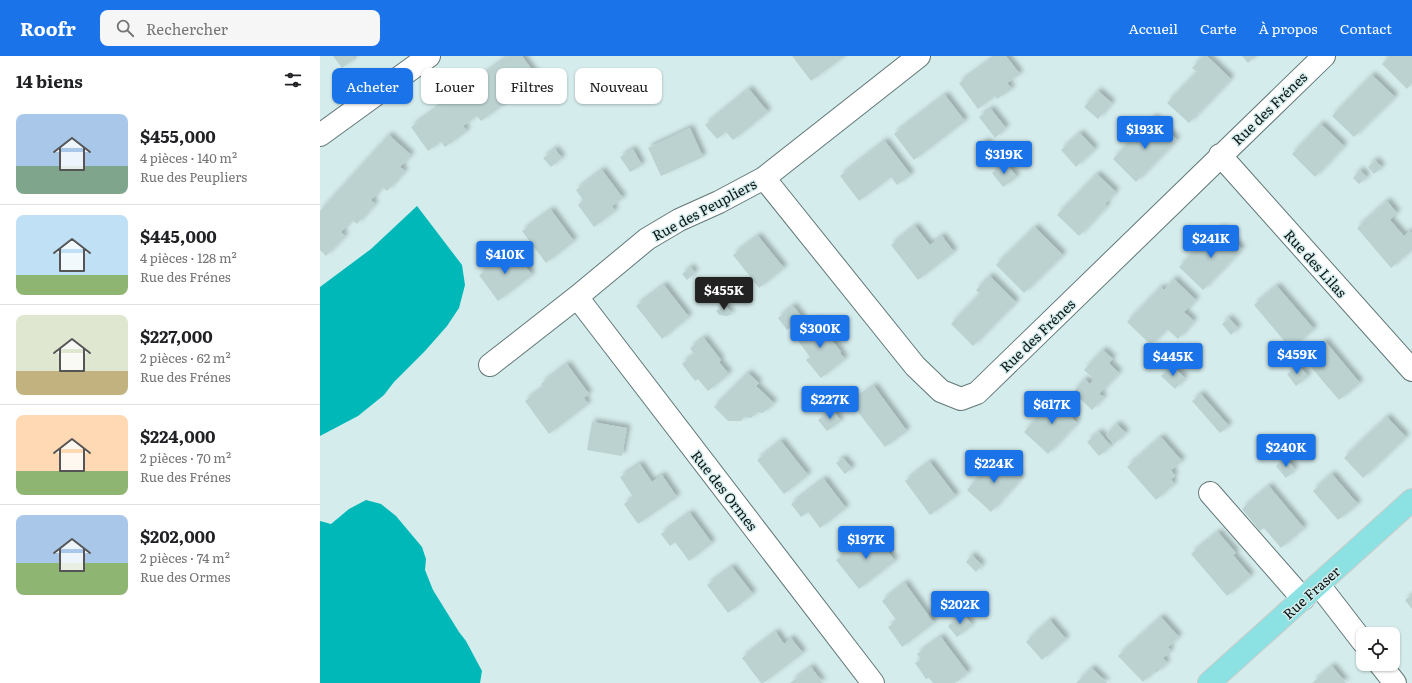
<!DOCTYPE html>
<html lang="fr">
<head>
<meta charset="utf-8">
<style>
	body { margin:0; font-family:Literata,serif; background:#f6f6f6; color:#202124; height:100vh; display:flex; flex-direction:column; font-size:15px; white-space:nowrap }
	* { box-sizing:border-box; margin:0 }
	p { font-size:13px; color:#757577 }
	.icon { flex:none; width:22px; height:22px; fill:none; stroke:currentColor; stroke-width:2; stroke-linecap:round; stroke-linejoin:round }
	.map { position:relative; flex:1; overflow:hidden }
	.drawer { display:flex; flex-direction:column; background:#fff; width:320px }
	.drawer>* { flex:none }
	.top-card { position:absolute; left:12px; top:12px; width:380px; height:36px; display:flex; gap:8px }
	.controls { position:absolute; left:1036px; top:571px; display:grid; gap:8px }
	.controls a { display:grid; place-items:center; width:44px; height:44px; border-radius:8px; background:#fff; box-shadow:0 1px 3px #0004; font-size:20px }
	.price { position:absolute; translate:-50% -34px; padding:0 9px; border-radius:4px; background:#1a73e8; color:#fff; font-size:13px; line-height:26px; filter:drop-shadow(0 1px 2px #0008) }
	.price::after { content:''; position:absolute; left:50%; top:24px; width:12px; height:9px; margin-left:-6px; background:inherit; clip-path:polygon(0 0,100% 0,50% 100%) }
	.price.active { background:#222; color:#fff }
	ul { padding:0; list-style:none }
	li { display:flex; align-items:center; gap:12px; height:100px; padding:0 16px }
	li+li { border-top:1px solid #e0e0e0 }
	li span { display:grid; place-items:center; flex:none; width:112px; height:80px; border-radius:8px; color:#555 }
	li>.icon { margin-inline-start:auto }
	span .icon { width:48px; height:48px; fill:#fffc; stroke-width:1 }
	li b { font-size:17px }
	h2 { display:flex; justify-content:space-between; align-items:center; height:48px; padding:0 16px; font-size:17px }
	.pill { padding:0 14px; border-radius:8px; background:#fff; box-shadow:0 1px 3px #0004; font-size:14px; line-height:36px }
	.pill.active { background:#1a73e8; color:#fff }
	header { display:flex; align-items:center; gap:24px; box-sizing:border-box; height:56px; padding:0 20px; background:#1a73e8; color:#fff }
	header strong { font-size:19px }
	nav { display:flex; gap:22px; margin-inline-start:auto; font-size:14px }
	.search { width:280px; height:36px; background:#f6f6f6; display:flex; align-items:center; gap:10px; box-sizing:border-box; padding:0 14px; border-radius:8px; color:#757577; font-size:15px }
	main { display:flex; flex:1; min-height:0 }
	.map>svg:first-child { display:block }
	.forest { fill:#00b8b8 }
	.building { fill:#bbd2d1; filter:url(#shadow) }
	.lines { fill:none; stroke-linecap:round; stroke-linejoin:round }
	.minor-casing { stroke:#627777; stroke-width:24 }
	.major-casing { stroke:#cacccc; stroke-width:24 }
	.minor { stroke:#fff; stroke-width:22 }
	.major { stroke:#8ce2e2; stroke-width:22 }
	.labels { text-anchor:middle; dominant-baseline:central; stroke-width:3; stroke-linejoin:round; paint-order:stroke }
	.street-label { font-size:14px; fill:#0c1515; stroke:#d5ecec }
</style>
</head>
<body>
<header>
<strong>Roofr</strong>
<div class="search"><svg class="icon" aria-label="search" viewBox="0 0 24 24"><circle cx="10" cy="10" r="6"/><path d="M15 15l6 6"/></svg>Rechercher</div>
<nav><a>Accueil</a><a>Carte</a><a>À propos</a><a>Contact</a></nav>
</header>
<main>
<section class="drawer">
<h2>14 biens<svg class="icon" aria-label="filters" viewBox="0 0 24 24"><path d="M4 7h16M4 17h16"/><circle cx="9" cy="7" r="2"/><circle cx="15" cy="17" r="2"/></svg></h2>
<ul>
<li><span style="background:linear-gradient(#a9c7e8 65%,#7fa58c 0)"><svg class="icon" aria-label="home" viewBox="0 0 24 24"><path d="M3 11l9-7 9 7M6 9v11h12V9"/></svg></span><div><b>$455,000</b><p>4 pièces · 140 m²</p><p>Rue des Peupliers</p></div></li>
<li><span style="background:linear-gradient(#bfe0f5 75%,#8fb573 0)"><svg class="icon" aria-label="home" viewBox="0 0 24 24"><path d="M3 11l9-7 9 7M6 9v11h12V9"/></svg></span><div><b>$445,000</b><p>4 pièces · 128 m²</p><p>Rue des Frénes</p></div></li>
<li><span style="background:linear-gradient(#dfe7d0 70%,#c2b280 0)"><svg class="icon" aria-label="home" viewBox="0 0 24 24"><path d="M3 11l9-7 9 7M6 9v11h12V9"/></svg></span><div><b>$227,000</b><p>2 pièces · 62 m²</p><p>Rue des Frénes</p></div></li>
<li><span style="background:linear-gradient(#ffd9b3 70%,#8fb573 0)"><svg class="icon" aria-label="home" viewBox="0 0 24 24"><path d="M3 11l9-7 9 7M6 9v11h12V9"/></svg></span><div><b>$224,000</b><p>2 pièces · 70 m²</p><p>Rue des Frénes</p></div></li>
<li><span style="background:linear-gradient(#a9c7e8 60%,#8fb573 0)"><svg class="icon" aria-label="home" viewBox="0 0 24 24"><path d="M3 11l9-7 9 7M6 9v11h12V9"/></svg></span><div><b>$202,000</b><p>2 pièces · 74 m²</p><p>Rue des Ormes</p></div></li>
</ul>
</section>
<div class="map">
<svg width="1092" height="627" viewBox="0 0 1092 627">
	<defs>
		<filter id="shadow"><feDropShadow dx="3.5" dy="-3.5" stdDeviation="2" flood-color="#0004"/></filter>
	</defs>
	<rect width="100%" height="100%" fill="#d5ecec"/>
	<path class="forest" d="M97,150L142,209L145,229L139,252L127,270L105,295L74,326L64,339L38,360L0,380V231L51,193Z
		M46,444L61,448L76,460L102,491L106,503L105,514L113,534L139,576L146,585L162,615L160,627H0V465L11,468L29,453Z"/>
	<path class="building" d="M13,0H34L32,2L33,4L22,12Z
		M189,0H202L218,22L196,38L192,34L179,44L183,49L161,65L157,60L143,70L147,75L125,91L121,86L108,95L91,71Z
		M472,0H525L491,25Z
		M676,0H686L700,18L687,27L692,33L677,43L675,40L658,53L639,27Z
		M883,0H887L911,23L869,67L847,47L877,16L872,12Z
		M922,0H935L928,7Z
		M1070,0H1092V27L1087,33L1062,8Z
		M1052,19L1075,41L1034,81L1012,60Z
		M429,33L448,56L413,84L406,76L397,83L385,69Z
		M778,35L792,47L778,63L764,51Z
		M625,39L645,65L594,104L574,78Z
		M671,53L686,72L675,82L659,61Z
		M834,61L857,84L816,126L793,103Z
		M1001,68L1024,90L995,121L972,98Z
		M370,72L383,101L341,120L328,92Z
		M760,77L775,93L756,111L741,94Z
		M69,79L91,99L80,111L85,115L67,135L62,131L51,144L55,148L37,168L32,164L21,176L25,180L6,200L0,194V155Z
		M565,85L591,119L577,129L571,121L539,145L520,120Z
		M666,85L674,96L665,102L657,92Z
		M235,93L242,102L231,111L223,102Z
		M313,93L322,109L310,116L300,101Z
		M1055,104L1062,111L1054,118L1048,111Z
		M686,107L697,121L683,131L672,117Z
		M282,114L303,142L292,150L295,155L274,171L258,149L263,144L256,134Z
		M1040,114L1047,121L1039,128L1033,122Z
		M777,118L796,136L785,148L787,150L759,180L737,159Z
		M1067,145L1077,157L1070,164L1084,180L1090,175L1092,177V194L1071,212L1037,172Z
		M231,154L254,185L226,207L202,175Z
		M595,170L610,189L622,180L634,196L598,224L571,189Z
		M715,171L743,199L704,237L676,209Z
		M901,172L922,193L883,234L859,211L886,183L888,185Z
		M438,180L464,212L439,232L413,199Z
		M193,194L212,219L178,245L159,219Z
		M371,211L375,217L367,224L362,218Z
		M670,220L696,246L653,290L631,268L660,238L656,234Z
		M854,223L876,244L864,256L874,265L858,283L847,273L831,289L807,266L841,231L844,234Z
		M344,229L369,261L342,283L316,250Z
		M957,230L994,273L971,293L934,249Z
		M405,249L412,258L407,260L399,259L396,255Z
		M473,250L483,262L467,274L458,262Z
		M909,262L918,272L911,279L902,268Z
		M496,264L521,296L520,297L525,303L501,322L486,304L490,301L475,281Z
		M384,282L401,304L399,306L409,318L388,335L378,323L375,325L362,308L374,298L370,292Z
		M1005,285L1040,327L1019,344L984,303Z
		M783,294L793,303L789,307L799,317L779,338L784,341L772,354L753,336L765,323L770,328L774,323L764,314Z
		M247,308L269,338L264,342L268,348L229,378L205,345L224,331L221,328Z
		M978,309L988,320L976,330L967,318Z
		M852,310L865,322L855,333L841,320Z
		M428,317L439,327L436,330L454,347L443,357L437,356L431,362L424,361L421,365H408L394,351Z
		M554,330L587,375L565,391L531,347Z
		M881,338L909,370L900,377L872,345Z
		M742,343L757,356L752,362L757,367L728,398L704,376L733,344L738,348Z
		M512,353L521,365L507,375L498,364Z
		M1067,361L1086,381L1043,422L1024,402Z
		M272,366L307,372L302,400L267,394Z
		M797,368L806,377L794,388L786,379Z
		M779,376L791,390L779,400L767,386Z
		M841,381L862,405L851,414L855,420L851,423L854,428L836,444L807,411Z
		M461,385L488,419L464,438L437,404Z
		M677,401L701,422L671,456L647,434Z
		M523,402L532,412L525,418L516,407Z
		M965,402L975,413L966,422L956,410Z
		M610,406L636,440L610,459L585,425Z
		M320,408L332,426L342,419L357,441L318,468L304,448L313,441L300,421Z
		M1012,418L1038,448L1018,464L993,435Z
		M504,423L526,452L500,472L488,456L481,461L471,448Z
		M949,430L984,472L961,492L944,472L940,475L922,453Z
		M370,457L392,487L369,505L355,486L350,490L341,478Z
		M552,475L575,505L539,533L516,504Z
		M898,476L916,497L913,499L931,520L907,540L871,498Z
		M652,499L662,509L656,516L646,506Z
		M412,511L433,538L408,557L387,529Z
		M585,527L614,567L582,591L568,571L577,565L562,545Z
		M1092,539V553L1085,544Z
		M643,557L652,569L637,581L628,570Z
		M841,561L859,581L848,591L851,595L843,602L847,607L836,617L834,615L823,626L798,600Z
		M730,564L746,583L722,604L706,586Z
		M456,576L464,588L471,582L483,597L443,627H441L422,602Z
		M621,581L648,617L635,627H613L609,622L606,623L595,607L601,603L597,598Z
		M1012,610L1026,627H992Z
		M491,611L503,627H470Z
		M772,612L787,627H756Z"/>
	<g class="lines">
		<defs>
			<path id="minor" d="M0,79L109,0
				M900,99L1092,314
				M444,122L595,310L621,335L641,343L657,337L1004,0
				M257,241L553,627
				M170,309L257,241L327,183L359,164L399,146L444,122L599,0
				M890,437L983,543
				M999,529L1043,586
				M1060,608L1075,627"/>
			<path id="major" d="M889,627L1092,444"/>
		</defs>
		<use href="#minor" class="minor-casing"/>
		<use href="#major" class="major-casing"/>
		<use href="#minor" class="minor"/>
		<use href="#major" class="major"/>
	</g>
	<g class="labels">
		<g class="street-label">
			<text transform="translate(949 52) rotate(-44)">Rue des Frénes</text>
			<text transform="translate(384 153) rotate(-28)">Rue des Peupliers</text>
			<text transform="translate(996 207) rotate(48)">Rue des Lilas</text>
			<text transform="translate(717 279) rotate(-44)">Rue des Frénes</text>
			<text transform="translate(405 434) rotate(52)">Rue des Ormes</text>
			<text transform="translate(991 536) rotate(-42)">Rue Fraser</text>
		</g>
	</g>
</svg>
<div class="controls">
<a><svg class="icon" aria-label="locate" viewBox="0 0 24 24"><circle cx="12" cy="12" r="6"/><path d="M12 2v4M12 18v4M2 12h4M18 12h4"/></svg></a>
</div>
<b class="price" style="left:825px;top:94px">$193K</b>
<b class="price" style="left:684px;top:119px">$319K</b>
<b class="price" style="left:891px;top:203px">$241K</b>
<b class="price" style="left:185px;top:219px">$410K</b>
<b class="price active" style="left:404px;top:255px">$455K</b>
<b class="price" style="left:500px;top:293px">$300K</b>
<b class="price" style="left:977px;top:319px">$459K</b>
<b class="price" style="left:853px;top:321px">$445K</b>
<b class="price" style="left:510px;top:364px">$227K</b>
<b class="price" style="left:732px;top:369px">$617K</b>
<b class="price" style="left:966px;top:412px">$240K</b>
<b class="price" style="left:674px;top:428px">$224K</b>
<b class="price" style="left:546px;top:504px">$197K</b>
<b class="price" style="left:640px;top:569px">$202K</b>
<div class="top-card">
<a class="pill active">Acheter</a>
<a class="pill">Louer</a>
<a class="pill">Filtres</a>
<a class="pill">Nouveau</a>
</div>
</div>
</main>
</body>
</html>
